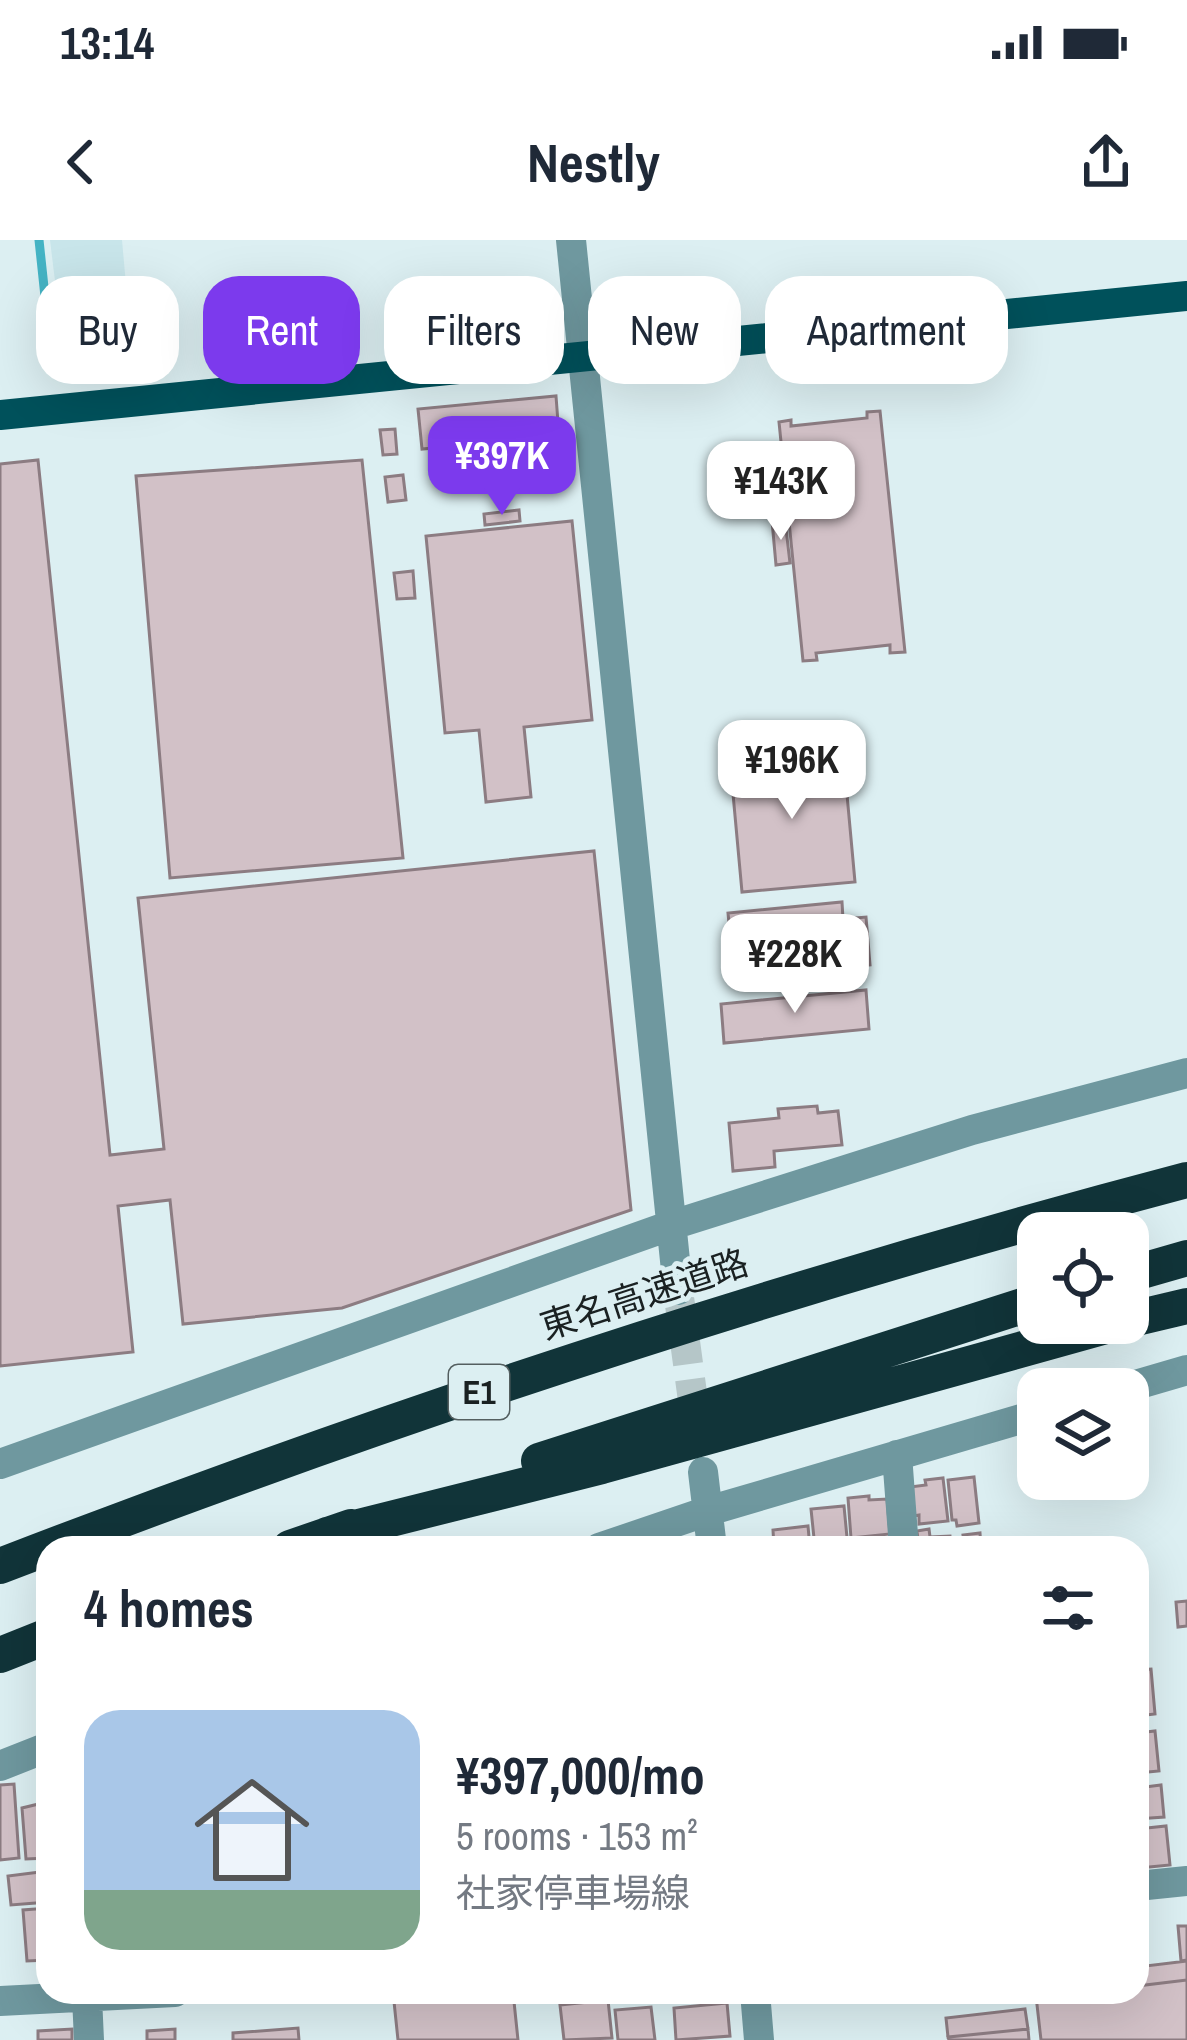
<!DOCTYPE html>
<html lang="en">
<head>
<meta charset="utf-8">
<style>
	body { margin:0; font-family:"Archivo Narrow","Noto Sans JP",sans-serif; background:#f6f6f7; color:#1f2937; height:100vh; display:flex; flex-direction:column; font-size:45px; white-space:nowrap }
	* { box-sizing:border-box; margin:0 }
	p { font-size:39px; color:#747a83 }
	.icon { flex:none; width:66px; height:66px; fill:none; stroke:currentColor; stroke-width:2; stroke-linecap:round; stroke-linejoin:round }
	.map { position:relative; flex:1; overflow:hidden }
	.side { position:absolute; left:36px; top:1296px; width:1113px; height:468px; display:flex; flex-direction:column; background:#fff; border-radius:36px; box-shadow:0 12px 48px #0002 }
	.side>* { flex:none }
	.hud { position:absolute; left:36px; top:36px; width:1116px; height:108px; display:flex; gap:24px }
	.buttons { position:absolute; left:1017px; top:972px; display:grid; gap:24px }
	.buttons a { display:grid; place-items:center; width:132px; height:132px; border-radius:24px; background:#fff; box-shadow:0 12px 48px #0002; font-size:60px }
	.price { position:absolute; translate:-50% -102px; padding:0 27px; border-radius:24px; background:#fff; color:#222; font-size:39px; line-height:78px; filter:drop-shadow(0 3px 6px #0008) }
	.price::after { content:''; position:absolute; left:50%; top:72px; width:36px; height:27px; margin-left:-18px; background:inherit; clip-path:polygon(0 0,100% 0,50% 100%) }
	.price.on { background:#7c3aed; color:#fff }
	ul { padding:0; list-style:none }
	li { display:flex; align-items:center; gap:36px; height:300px; padding:0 48px }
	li+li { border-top:3px solid #e0e1e3 }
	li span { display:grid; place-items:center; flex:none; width:336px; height:240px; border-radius:36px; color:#555 }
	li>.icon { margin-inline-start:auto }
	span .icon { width:144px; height:144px; fill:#fffc; stroke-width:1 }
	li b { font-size:51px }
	h2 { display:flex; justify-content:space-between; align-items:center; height:144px; padding:0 48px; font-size:51px }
	.tag { padding:0 42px; border-radius:36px; background:#fff; box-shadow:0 12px 48px #0002; font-size:42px; line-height:108px }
	.tag.on { background:#7c3aed; color:#fff }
	.status { display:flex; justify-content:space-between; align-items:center; height:84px; padding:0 60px; background:#fff; direction:ltr }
	.status svg { height:33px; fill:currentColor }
	header { display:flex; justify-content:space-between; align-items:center; height:156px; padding:0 48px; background:#fff; font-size:54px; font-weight:700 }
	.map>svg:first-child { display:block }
	.built { fill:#c8e5ea }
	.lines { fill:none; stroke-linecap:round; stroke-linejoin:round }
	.stream { stroke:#44b3c4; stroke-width:9 }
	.building { fill:#d2c1c7; stroke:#8c7c82; stroke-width:3 }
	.minor-tunnel { stroke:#b5c6c8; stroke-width:30; stroke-dasharray:30 15; stroke-linecap:butt }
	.minor { stroke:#6f989f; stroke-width:30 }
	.major { stroke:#00515b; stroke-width:30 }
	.highway { stroke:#113439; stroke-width:36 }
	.labels { text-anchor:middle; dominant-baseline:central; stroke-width:10; stroke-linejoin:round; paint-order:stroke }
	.shield { fill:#dceff2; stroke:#545f60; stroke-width:3 }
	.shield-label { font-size:33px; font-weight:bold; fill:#1a2122 }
	.street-label { font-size:36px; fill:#1a2122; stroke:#dceff2 }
</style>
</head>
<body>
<div class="status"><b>13:14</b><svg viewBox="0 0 49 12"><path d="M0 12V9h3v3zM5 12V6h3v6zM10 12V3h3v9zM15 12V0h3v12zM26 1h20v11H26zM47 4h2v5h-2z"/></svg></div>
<header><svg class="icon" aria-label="back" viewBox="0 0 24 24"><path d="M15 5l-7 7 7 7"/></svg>Nestly<svg class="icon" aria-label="share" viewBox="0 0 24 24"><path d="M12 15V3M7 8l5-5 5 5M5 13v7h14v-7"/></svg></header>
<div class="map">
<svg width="1187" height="1800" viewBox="0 0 1187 1800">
	<rect width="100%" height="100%" fill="#dceff2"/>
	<path class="built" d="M50,0H122L134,134L67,140Z"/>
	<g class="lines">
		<path class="stream" d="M39,0L53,132"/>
	</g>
	<path class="building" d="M556,156L559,196L422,209L418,169Z
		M880,171L905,412L890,413V405L816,413L817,420L803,421L779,182L791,180V186L867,178V172Z
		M395,189L397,214L383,215L380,190Z
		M38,220L110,915L164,909L138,658L594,611L631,970L342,1068L183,1084L170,960L118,966L133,1112L0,1126V224Z
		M362,220L403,618L170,638L136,236Z
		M403,235L406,260L388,262L385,237Z
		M519,270L520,281L485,285L484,274Z
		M785,280L790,323L776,325L772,281Z
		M572,281L592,480L524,487L531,557L486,562L479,490L445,493L426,296Z
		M413,331L415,358L397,359L394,333Z
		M843,511L855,642L742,652L730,521Z
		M842,662L843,679L866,677L870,725L847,727L849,740L752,749L750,734L734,735L728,673Z
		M866,750L869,789L724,803L721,764Z
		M817,866L818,873L838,871L842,905L774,911L775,927L733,931L729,883L779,878L778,869Z
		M974,1237L979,1283L957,1286L956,1280H952L948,1240Z
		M943,1238L948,1281L919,1284V1275L913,1276L910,1247L926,1245L925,1240Z
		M869,1256V1260L887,1259L890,1294L851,1298L848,1258Z
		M844,1266L848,1308H815L811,1269Z
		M808,1286L810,1308H774L773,1290Z
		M929,1289L930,1297L950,1296L951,1308H919L917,1291Z
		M980,1293L981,1308H955L954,1303L964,1302L963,1295Z
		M768,1299L769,1308H727L726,1303Z
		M1187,1361V1386L1178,1387L1176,1362Z
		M1151,1429L1155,1474L1137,1476V1430Z
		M1155,1491L1159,1531L1137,1533V1493Z
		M14,1544L19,1618L0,1620V1545Z
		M1161,1545L1164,1577L1137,1579V1548Z
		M47,1562L48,1618L26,1619L22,1568Z
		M1166,1586L1170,1625L1139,1628L1137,1589Z
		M48,1631V1662L11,1665L8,1636Z
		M48,1668V1720L27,1721L23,1670Z
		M1178,1686H1187V1720L1181,1721Z
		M1187,1721V1740L1137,1746V1727Z
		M1187,1740V1800H1041L1036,1756L1137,1752V1746Z
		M393,1752H513L518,1800H398Z
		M775,1752H811V1757L776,1761Z
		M608,1760L612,1798L564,1800L560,1765Z
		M727,1763L730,1796L676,1800L674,1768Z
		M651,1767L655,1800H618L615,1770Z
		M1025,1769L1028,1789L948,1797L946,1778Z
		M298,1788L299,1800H233V1793Z
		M72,1789V1800H38V1791Z
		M175,1789V1800H147V1791Z
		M1028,1789L1029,1800H949L948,1797Z"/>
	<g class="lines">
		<path class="minor-tunnel" d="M678,1050L697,1190"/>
		<path class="minor" d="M571,0L678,1050
			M1122,1149L1187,1130
			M897,1215L904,1308
			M0,1224L669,986L972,890L1187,833
			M703,1232L712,1308
			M599,1308L708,1271L1038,1174
			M0,1526L48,1507
			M1137,1646L1187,1641
			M755,1752L759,1800
			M87,1757L89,1800
			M0,1761L175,1752"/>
		<path class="major" d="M0,175L1187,56"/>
		<path class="highway" d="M1128,1035L1187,1018
			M1128,1080L1187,1066
			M539,1221L1038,1061
			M327,1295L602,1226L1117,1083
			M290,1308L351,1287
			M0,1326C389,1176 784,1046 1187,940
			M0,1415L48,1396"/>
	</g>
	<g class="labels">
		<rect class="shield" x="449" y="1125" width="60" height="54" rx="9"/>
		<g class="shield-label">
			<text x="479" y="1152">E1</text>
		</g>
		<g class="street-label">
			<text transform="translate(644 1054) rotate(-18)">東名高速道路</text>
		</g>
	</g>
</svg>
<div class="buttons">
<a><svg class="icon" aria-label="locate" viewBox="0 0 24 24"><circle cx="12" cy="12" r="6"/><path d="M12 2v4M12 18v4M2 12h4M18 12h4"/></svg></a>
<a><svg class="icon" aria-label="layers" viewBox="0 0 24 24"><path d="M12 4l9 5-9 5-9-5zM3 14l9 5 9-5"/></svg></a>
</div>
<b class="price on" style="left:502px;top:278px">¥397K</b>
<b class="price" style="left:781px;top:303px">¥143K</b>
<b class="price" style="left:792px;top:582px">¥196K</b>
<b class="price" style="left:795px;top:776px">¥228K</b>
<div class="hud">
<a class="tag">Buy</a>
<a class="tag on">Rent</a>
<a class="tag">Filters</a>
<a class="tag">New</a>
<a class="tag">Apartment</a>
</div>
<section class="side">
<h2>4 homes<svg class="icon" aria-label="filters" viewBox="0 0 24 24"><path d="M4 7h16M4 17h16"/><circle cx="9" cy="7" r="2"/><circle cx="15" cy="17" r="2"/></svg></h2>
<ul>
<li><span style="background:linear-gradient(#a9c7e8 75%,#7fa58c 0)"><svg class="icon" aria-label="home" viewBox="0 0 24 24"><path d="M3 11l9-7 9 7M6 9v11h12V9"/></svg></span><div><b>¥397,000/mo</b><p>5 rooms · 153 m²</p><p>社家停車場線</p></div></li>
</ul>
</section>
</div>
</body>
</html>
